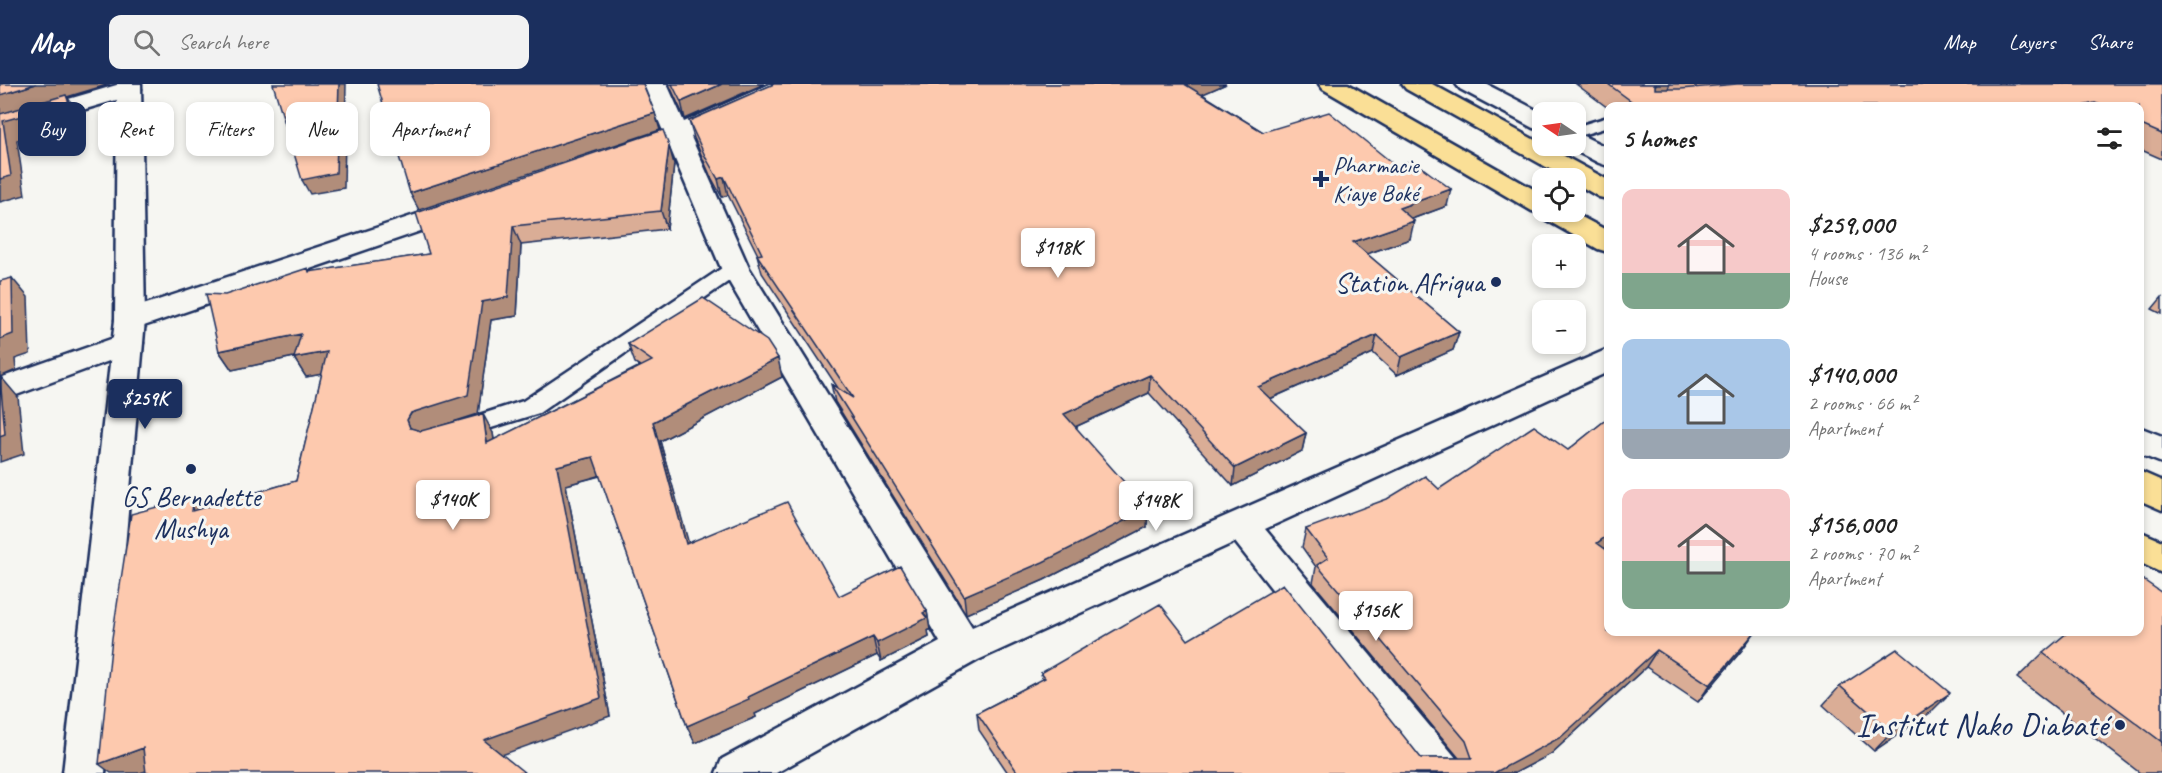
<!DOCTYPE html>
<html lang="en">
<head>
<meta charset="utf-8">
<style>
	body { margin:0; font-family:Caveat,sans-serif; background:#f2f2f2; color:#222; height:100vh; display:flex; flex-direction:column; font-size:22px; white-space:nowrap }
	* { box-sizing:border-box; margin:0 }
	p { font-size:20px; color:#767676 }
	.icon { flex:none; width:33px; height:33px; fill:none; stroke:currentColor; stroke-width:2; stroke-linecap:round; stroke-linejoin:round }
	.map { position:relative; flex:1; overflow:hidden }
	.details { position:absolute; left:1604px; top:18px; width:540px; height:534px; display:flex; flex-direction:column; background:#fff; border-radius:12px; box-shadow:0 3px 9px #0003 }
	.details>* { flex:none }
	.banner { position:absolute; left:18px; top:18px; width:570px; height:54px; display:flex; gap:12px }
	.needle { width:39px; rotate:283deg }
	.tools { position:absolute; left:1532px; top:18px; display:grid; gap:12px }
	.tools a { display:grid; place-items:center; width:54px; height:54px; border-radius:12px; background:#fff; box-shadow:0 3px 9px #0003; font-size:30px }
	.price { position:absolute; translate:-50% -51px; padding:0 14px; border-radius:6px; background:#fff; color:#222; font-size:20px; line-height:39px; filter:drop-shadow(0 2px 3px #0008) }
	.price::after { content:''; position:absolute; left:50%; top:36px; width:18px; height:14px; margin-left:-9px; background:inherit; clip-path:polygon(0 0,100% 0,50% 100%) }
	.price.active { background:#1b2f5e; color:#fff }
	ul { padding:0; list-style:none }
	li { display:flex; align-items:center; gap:18px; height:150px; padding:0 18px }
	li span { display:grid; place-items:center; flex:none; width:168px; height:120px; border-radius:12px; color:#555 }
	li>.icon { margin-inline-start:auto }
	span .icon { width:72px; height:72px; fill:#fffc; stroke-width:1 }
	li b { font-size:26px }
	h2 { display:flex; justify-content:space-between; align-items:center; height:72px; padding:0 18px; font-size:26px }
	.tag { padding:0 21px; border-radius:12px; background:#fff; box-shadow:0 3px 9px #0003; font-size:21px; line-height:54px }
	.tag.active { background:#1b2f5e; color:#fff }
	header { display:flex; align-items:center; gap:36px; box-sizing:border-box; height:84px; padding:0 30px; background:#1b2f5e; color:#fff }
	header strong { font-size:28px }
	nav { display:flex; gap:33px; margin-inline-start:auto; font-size:21px }
	.search { width:420px; height:54px; background:#f2f2f2; display:flex; align-items:center; gap:15px; box-sizing:border-box; padding:0 21px; border-radius:12px; color:#767676; font-size:22px }
	.map>svg:first-child { display:block }
	.lines { fill:none; stroke-linecap:round; stroke-linejoin:round }
	.lane-casing { stroke:#1b2f5e; stroke-width:5 }
	.street-casing { stroke:#1b2f5e; stroke-width:5 }
	.secondary-casing { stroke:#1b2f5e; stroke-width:5 }
	.highway-casing { stroke:#1b2f5e; stroke-width:5 }
	.lane { fill:#f6f6f2; fill-rule:evenodd }
	.street { fill:#f6f6f2; fill-rule:evenodd }
	.secondary { fill:#f6f6f2; fill-rule:evenodd }
	.highway { fill:#fadf96; fill-rule:evenodd }
	.wall { fill:#daad96; stroke:#1b2f5e; stroke-width:1.5 }
	.shaded-wall { fill:#b18d7a; stroke:#1b2f5e; stroke-width:1.5 }
	.building { fill:#fdc9ae; stroke:#1b2f5e; stroke-width:1.5 }
	.poi-dot { fill:#1b2f5e; stroke:#f6f6f2; stroke-width:2 }
	.labels { text-anchor:middle; dominant-baseline:central; stroke-width:6; stroke-linejoin:round; paint-order:stroke }
	.far-poi-label { font-size:24px; fill:#1b2f5e; stroke:#f6f6f2; text-anchor:start }
	.poi-label { font-size:28px; fill:#1b2f5e; stroke:#f6f6f2; text-anchor:end }
	.near-poi-label { font-size:33px; fill:#1b2f5e; stroke:#f6f6f2; text-anchor:end }
</style>
</head>
<body>
<header>
<strong>Map</strong>
<div class="search"><svg class="icon" aria-label="search" viewBox="0 0 24 24"><circle cx="10" cy="10" r="6"/><path d="M15 15l6 6"/></svg>Search here</div>
<nav><a>Map</a><a>Layers</a><a>Share</a></nav>
</header>
<div class="map">
<svg width="2162" height="689" viewBox="0 0 2162 689">
	<rect width="100%" height="100%" fill="#f6f6f2"/>
	<filter id="ink" filterUnits="userSpaceOnUse"><feTurbulence type="fractalNoise" baseFrequency=".0167" numOctaves="2"/><feDisplacementMap in="SourceGraphic" scale="12" xChannelSelector="R" yChannelSelector="G"/><feConvolveMatrix kernelMatrix="1 2 1 2 8 2 1 2 1" color-interpolation-filters="sRGB"/></filter>
	<g filter="url(#ink)">
		<g class="lines">
			<defs>
				<path id="lane" d="M1608,33V43L1575,53V43Z
					M735,178L742,180L745,184L742,188L539,329L459,354L451,352L448,346L451,340L523,317L728,180Z"/>
				<path id="street" d="M120,0H137L141,5L137,10L0,50V35Z
					M643,0H667L684,38L770,0H802L798,5L691,53L749,184L972,543L1608,265V288L1265,445L1457,675L1463,689H1416L1235,458L978,576L776,689H716L722,675L940,558L721,184L669,61L625,76L616,73L612,68L616,63L663,47Z
					M1456,0H1486L1542,29V46L1533,44L1460,5Z
					M1575,48L1608,64V82L1599,79L1566,62H1575Z
					M463,115L473,117L477,123L473,129L141,243L130,246L119,243L115,236L119,229Z
					M128,249L139,252L143,259L139,266L0,317V294Z
					M2139,343L2162,352V379L2139,370Z"/>
				<path id="secondary" d="M117,0H141L145,236L105,689H63L115,236Z"/>
				<path id="highway" d="M1319,0H1348L1542,110V128H1572L1608,147V168L1598,165L1543,134L1540,129L1532,127L1323,5Z
					M1402,0H1432L1608,96V115L1599,113L1575,99V94H1566L1406,5Z
					M2139,387L2162,397V426L2139,416Z
					M2139,447L2162,457V489L2139,478Z"/>
			</defs>
			<use href="#lane" class="lane-casing"/>
			<use href="#street" class="street-casing"/>
			<use href="#secondary" class="secondary-casing"/>
			<use href="#highway" class="highway-casing"/>
			<use href="#lane" class="lane"/>
			<use href="#street" class="street"/>
			<use href="#secondary" class="secondary"/>
			<use href="#highway" class="highway"/>
		</g>
		<path class="wall" d="M669,0H764L685,35Z
			M774,0H1226L1202,10L1263,48L1447,122L1412,135L1410,155L1367,170L1459,248L1453,266L1397,291L1373,269L1270,315L1306,349L1302,367L1233,402L1149,309L1075,343L1147,443L1044,496L966,530L835,318L831,300L838,304L762,189L757,171H758L728,111L722,113L710,91L694,54L689,37Z
			M1576,0H2162V75L2139,65V22H1608V24Z
			M674,80L667,145L521,161L517,232L491,236L478,330L441,342L493,349L494,356L640,282L635,279L628,260L782,293L660,357L688,459L839,512L927,527L930,546H928L929,553L881,577L877,571L755,630L756,633L695,659L687,642L600,392L566,401L610,632L146,689L194,413L203,424L296,397L322,290L306,293L294,274V273L232,286L219,267L310,188L429,170Z
			M2162,213V230L2152,225Z
			M1608,334V462L1605,464L1742,566L1698,618L1646,583L1551,670L1515,689H1008L979,646L977,629L1042,595L1041,589L1188,556L1421,674H1459L1313,499L1316,483L1302,463L1306,445L1568,366Z
			M2162,509V689H2140L2017,594L2043,569Z
			M1840,602L1931,628L1874,667L1823,621Z"/>
		<path class="shaded-wall" d="M36,0H110L67,13L79,29L81,37L17,56L25,111L0,118V11Z
			M339,0H346L344,104L310,110L302,96Z
			M722,0H764L685,35L681,18Z
			M1188,0H1226L1185,18L1186,1Z
			M1657,0H1670L1665,11L1654,15L1655,1Z
			M2095,19L2092,22H2082Z
			M655,29L660,46L419,126L410,109Z
			M669,62L674,80L667,145L661,127Z
			M724,93L728,111L722,113L718,95Z
			M1451,105L1447,122L1395,141L1399,124Z
			M1414,137L1410,155L1349,176L1353,158Z
			M513,142L521,161L517,232L491,236L478,330L422,348L410,344L407,336L482,218Z
			M12,194L28,213L30,270L15,275L16,286L0,293V255Z
			M1459,248L1453,266L1397,291L1401,273Z
			M301,250L313,269L232,286L219,267Z
			M1377,251L1373,269L1256,321L1258,303Z
			M327,268L339,287L306,293L294,274Z
			M778,274L782,293L660,357L694,478L686,460L653,338Z
			M1150,291L1149,309L1064,348V330Z
			M1,293L18,313L24,370L0,378Z
			M483,330L493,349L497,378L487,359Z
			M1306,349L1302,367L1233,402L1235,384Z
			M593,373L602,391L566,401L610,632L496,673L484,656L557,382Z
			M194,413L209,431L192,427Z
			M1148,425L1147,443L1044,496L966,530L964,512Z
			M1608,451V462L1588,477L1597,459Z
			M927,527L930,546H928L929,553L881,577L877,559Z
			M1755,548L1742,566L1698,618L1710,601Z
			M873,553L877,571L755,630L756,633L695,659L687,642Z
			M1657,566L1646,583L1551,670L1515,689H1494Z
			M1950,609L1931,628L1874,667L1892,648Z
			M143,664L163,681L140,689H111L99,680Z"/>
		<path class="building" d="M0,0H36L0,11Z
			M273,0H339L336,89L302,96Z
			M377,0H643L655,29L410,109Z
			M672,0H722L681,18Z
			M774,0H1188L1186,1L1263,48L1329,28L1396,82L1412,76L1451,105L1399,124L1414,137L1353,158L1459,248L1401,273L1377,251L1258,303L1306,349L1235,384L1150,291L1064,330L1148,425L1043,478L964,512L831,300L853,314L757,171L762,170L724,93L718,95L706,74L689,37Z
			M1608,0H1657L1655,1V5H1680L1737,0H2162V50L2139,40V22H2103L2095,19L2082,22H1638Z
			M66,11L69,19L3,37L11,92L0,95V30Z
			M663,46L669,62L661,127L513,142L508,213L482,218L468,311L411,329L407,336L410,344L421,347L483,330L487,359L652,277L628,260L703,214L767,257L778,274L653,338L686,460L787,418L839,512L900,482L927,527L923,529L927,534L877,559L873,553L748,613L749,615L687,642L593,373L557,382L601,614L484,656L525,689H146L143,664L99,680L112,554L131,430L194,413L192,427L296,397L327,268L294,274L301,250L219,267L206,210L225,211L308,184L309,188L429,170L416,129Z
			M12,194L13,250L0,255V197Z
			M0,293L5,350L0,352Z
			M1608,334V451L1597,459L1608,467V548H1755L1710,601L1657,566L1561,653L1494,689H1018L977,629L1045,594L1041,589L1160,520L1188,556L1283,500L1421,674H1472L1466,657L1317,481L1328,474L1306,445L1387,415L1425,392L1439,405L1534,342L1568,366Z
			M2139,493L2162,509V658L2043,569L2068,548H2139Z
			M1897,565L1950,609L1892,648L1840,602Z"/>
	</g>
	<g class="poi-dot">
		<path d="M1318 86h6v6h6v6h-6v6h-6v-6h-6v-6h6z"/>
		<circle cx="1496" cy="198" r="6"/>
		<circle cx="191" cy="385" r="6"/>
		<circle cx="2120" cy="641" r="6"/>
	</g>
	<g class="labels">
		<g class="far-poi-label">
			<text x="1333" y="81">Pharmacie<tspan x="1333" dy="28">Kiaye Boké</tspan></text>
		</g>
		<g class="poi-label">
			<text x="1484" y="198">Station Afriqua</text>
			<text x="191" y="412" text-anchor="middle">GS Bernadette<tspan x="191" dy="32">Mushya</tspan></text>
		</g>
		<g class="near-poi-label">
			<text x="2108" y="641">Institut Nako Diabaté</text>
		</g>
	</g>
</svg>
<div class="tools">
<a><svg class="needle" viewBox="-14 -14 28 28"><path d="M0-13l5 13h-10z" fill="#e53935"/><path d="M0 13l5-13h-10z" fill="#767676"/></svg></a>
<a><svg class="icon" aria-label="locate" viewBox="0 0 24 24"><circle cx="12" cy="12" r="6"/><path d="M12 2v4M12 18v4M2 12h4M18 12h4"/></svg></a>
<a>+</a>
<a>−</a>
</div>
<b class="price" style="left:1058px;top:195px">$118K</b>
<b class="price active" style="left:145px;top:346px">$259K</b>
<b class="price" style="left:453px;top:447px">$140K</b>
<b class="price" style="left:1156px;top:448px">$148K</b>
<b class="price" style="left:1376px;top:558px">$156K</b>
<div class="banner">
<a class="tag active">Buy</a>
<a class="tag">Rent</a>
<a class="tag">Filters</a>
<a class="tag">New</a>
<a class="tag">Apartment</a>
</div>
<section class="details">
<h2>5 homes<svg class="icon" aria-label="filters" viewBox="0 0 24 24"><path d="M4 7h16M4 17h16"/><circle cx="9" cy="7" r="2"/><circle cx="15" cy="17" r="2"/></svg></h2>
<ul>
<li><span style="background:linear-gradient(#f6c9c9 70%,#7fa58c 0)"><svg class="icon" aria-label="home" viewBox="0 0 24 24"><path d="M3 11l9-7 9 7M6 9v11h12V9"/></svg></span><div><b>$259,000</b><p>4 rooms · 136 m²</p><p>House</p></div></li>
<li><span style="background:linear-gradient(#a9c7e8 75%,#9aa5b1 0)"><svg class="icon" aria-label="home" viewBox="0 0 24 24"><path d="M3 11l9-7 9 7M6 9v11h12V9"/></svg></span><div><b>$140,000</b><p>2 rooms · 66 m²</p><p>Apartment</p></div></li>
<li><span style="background:linear-gradient(#f6c9c9 60%,#7fa58c 0)"><svg class="icon" aria-label="home" viewBox="0 0 24 24"><path d="M3 11l9-7 9 7M6 9v11h12V9"/></svg></span><div><b>$156,000</b><p>2 rooms · 70 m²</p><p>Apartment</p></div></li>
</ul>
</section>
</div>
</body>
</html>
